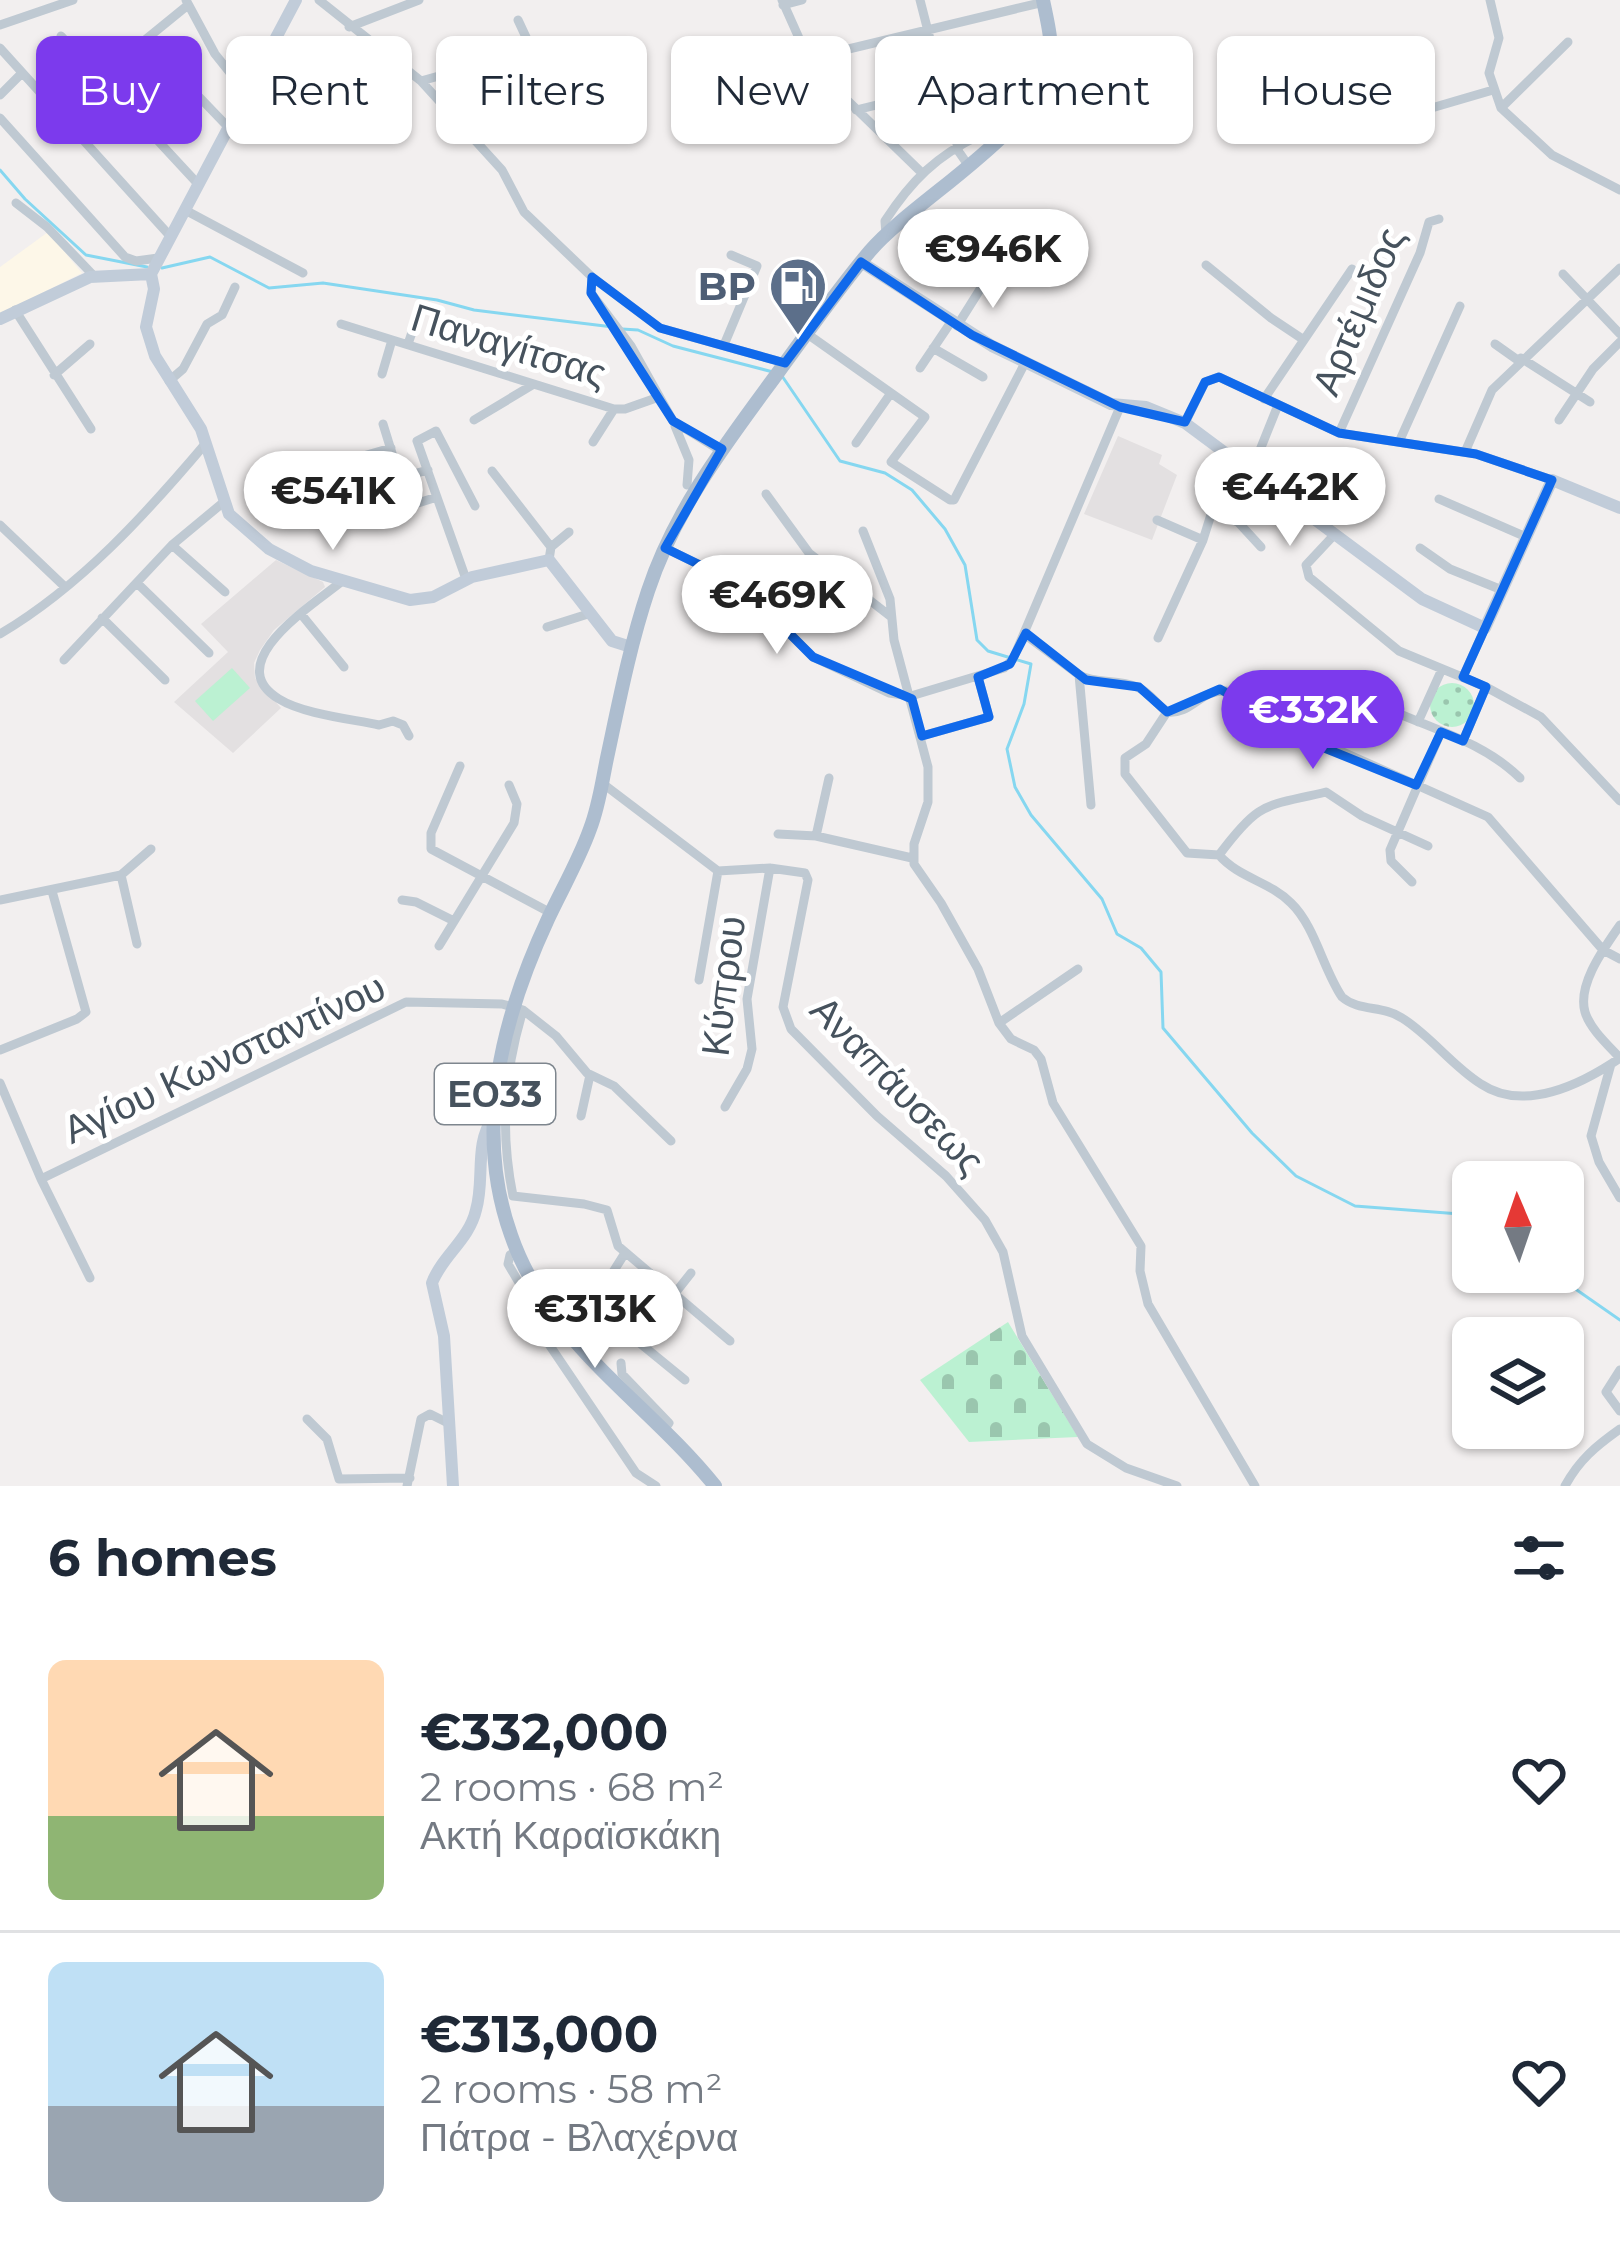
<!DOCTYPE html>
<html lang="en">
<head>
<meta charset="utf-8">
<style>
	body { margin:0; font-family:Montserrat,sans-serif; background:#f6f6f7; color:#1f2937; height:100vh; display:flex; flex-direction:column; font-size:45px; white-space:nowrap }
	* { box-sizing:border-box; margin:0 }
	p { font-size:39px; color:#747a83 }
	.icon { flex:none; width:66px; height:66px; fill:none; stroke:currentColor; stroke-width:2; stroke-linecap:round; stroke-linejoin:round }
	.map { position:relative; height:1486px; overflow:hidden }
	.side { display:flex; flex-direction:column; background:#fff; flex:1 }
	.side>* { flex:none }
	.hud { position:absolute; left:36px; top:36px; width:1548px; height:108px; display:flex; gap:24px }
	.needle { width:78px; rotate:358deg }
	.controls { position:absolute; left:1452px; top:1161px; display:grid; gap:24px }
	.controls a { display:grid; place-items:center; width:132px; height:132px; border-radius:18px; background:#fff; box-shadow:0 3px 9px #0004; font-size:60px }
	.price { position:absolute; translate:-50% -102px; padding:0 27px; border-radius:42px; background:#fff; color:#222; font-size:39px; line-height:78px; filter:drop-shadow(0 3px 6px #0008) }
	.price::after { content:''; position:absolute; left:50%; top:72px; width:36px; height:27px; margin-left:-18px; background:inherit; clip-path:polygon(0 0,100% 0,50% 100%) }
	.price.current { background:#7c3aed; color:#fff }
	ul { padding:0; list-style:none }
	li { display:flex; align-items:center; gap:36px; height:300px; padding:0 48px }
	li+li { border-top:3px solid #e0e1e3 }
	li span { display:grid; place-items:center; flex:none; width:336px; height:240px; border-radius:18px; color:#555 }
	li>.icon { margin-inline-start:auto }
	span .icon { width:144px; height:144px; fill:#fffc; stroke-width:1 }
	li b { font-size:51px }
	h2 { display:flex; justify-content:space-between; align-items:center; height:144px; padding:0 48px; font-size:51px }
	.chip { padding:0 42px; border-radius:18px; background:#fff; box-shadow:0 3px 9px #0004; font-size:42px; line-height:108px }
	.chip.current { background:#7c3aed; color:#fff }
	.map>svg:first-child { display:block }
	.commercial { fill:#fdf7e8 }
	.education { fill:#e3e0e1 }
	.cemetery { fill:url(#cemetery-stones) }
	.park { fill:url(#park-dots) }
	.garden { fill:#bbf1d2 }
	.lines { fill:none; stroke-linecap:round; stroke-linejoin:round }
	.stream { stroke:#86d7f0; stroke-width:3 }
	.street { stroke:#bfc9d2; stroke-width:9 }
	.secondary { stroke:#c1ccd9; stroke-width:12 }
	.primary { stroke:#adbdcf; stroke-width:14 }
	.marked { fill:none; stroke:#1069eb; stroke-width:9; stroke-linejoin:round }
	.labels { text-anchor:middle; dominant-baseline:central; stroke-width:10; stroke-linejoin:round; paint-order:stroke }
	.shield { fill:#fff; stroke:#7e868e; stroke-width:3 }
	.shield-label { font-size:36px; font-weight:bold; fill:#46525d }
	.service-label { font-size:39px; font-weight:bold; fill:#4e5e75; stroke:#fff; text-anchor:end }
	.street-label { font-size:39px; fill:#46525d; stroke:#fff }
</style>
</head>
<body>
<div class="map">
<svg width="1620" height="1486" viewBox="0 0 1620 1486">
	<defs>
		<pattern id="cemetery-stones" width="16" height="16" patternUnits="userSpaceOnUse" patternTransform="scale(3)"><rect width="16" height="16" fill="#bbf1d2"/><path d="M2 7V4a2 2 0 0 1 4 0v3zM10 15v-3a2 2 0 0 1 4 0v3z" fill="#9ac6ae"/></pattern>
		<pattern id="park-dots" width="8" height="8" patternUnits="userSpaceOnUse" patternTransform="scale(3)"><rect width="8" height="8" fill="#bbf1d2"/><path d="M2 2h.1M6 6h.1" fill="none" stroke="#9ac6ae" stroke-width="1.8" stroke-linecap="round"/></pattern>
	</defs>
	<rect width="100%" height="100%" fill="#f2efef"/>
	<path class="commercial" d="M48,232L82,273L0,314V267Z"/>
	<path class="education" d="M1118,436L1162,455L1159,464L1177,475L1152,540L1084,514Z
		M276,560L323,582L325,587L274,630L260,650L254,663L255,678L281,708L233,753L174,702L228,652L201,624Z"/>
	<path class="cemetery" d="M1008,1322L1078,1437L969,1442L920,1380Z"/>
	<path class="park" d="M1430 705a22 22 0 1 1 44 0a22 22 0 1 1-44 0Z"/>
	<path class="garden" d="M232,668L250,688L213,721L195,701Z"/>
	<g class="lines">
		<path class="stream" d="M0,170L25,199L86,255L147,267
			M162,268L210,257L269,288L323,283L437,300L474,310L613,327
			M622,329L638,330L673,346L773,372
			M782,376L840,461L885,473L912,490L945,529L965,565L977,640L988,651L1031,664L1024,704L1007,749L1015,787L1031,815L1102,899L1117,934L1141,948L1161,972L1163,1028L1252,1133L1296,1176L1355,1206L1473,1215
			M1551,1272L1620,1320"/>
		<path class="street" d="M186,0L215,54L247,94
			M319,0L421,81L502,170L524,212L592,277L591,293L631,346L673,421L721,451
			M782,0L811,65L921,172
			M920,0L959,152L968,165
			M1490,0L1499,38L1489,73L1501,108L1552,155L1620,190
			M783,5L802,0
			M0,25L73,0
			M349,27L419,0
			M61,36L198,184
			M0,48L170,236
			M129,53L188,5
			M807,59L1044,2
			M179,76L229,128
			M421,81L532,50L518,20
			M700,89L801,49
			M0,95L22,73
			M1501,108L1568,42
			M856,110L1050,63
			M0,118L125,257L136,261L158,258
			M1370,126L1493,90
			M16,203L47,227L94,276
			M185,210L303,273
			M886,235L885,221C911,181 936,156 980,135
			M1206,265L1271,318L1304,340
			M1563,274L1620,334
			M592,277L660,328L785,363
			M15,310L91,429
			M341,324L614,409H625L659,397
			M957,326L991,272
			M806,333L925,417L891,462L950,500H954L1026,361
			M408,344L420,309
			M1495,344L1519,361
			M724,345L757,266L731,255
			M933,348L983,377
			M1521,358L1590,402
			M920,368L951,322
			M382,374L392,340
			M54,375L90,344
			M169,381L183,369L207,324L222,315L235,287
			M1264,399L1352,269
			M474,420L534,384
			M1559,420L1593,369L1620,342
			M1185,423L1205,382L1219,377L1339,433L1476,454L1552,480
			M383,424L400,479
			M675,426L689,460L687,485
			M1339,433L1420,253L1429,222L1439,219
			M593,442L614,409
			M1399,442L1460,306
			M856,443L891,393
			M1465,452L1492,390L1620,268
			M353,459L391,448
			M1252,470L1278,405
			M492,471L551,547
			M351,491L428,470
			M766,494L809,553L890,616
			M1439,499L1526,537
			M1212,511L1238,522L1261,547
			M1157,520L1203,540
			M351,524L437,497
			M0,525L65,587
			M863,531L890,599L894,640L928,767V802L914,844V864L941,903L978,969L999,1023L1011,1039L1034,1050L1041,1059L1053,1103L1141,1246L1140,1271L1148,1304L1255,1486
			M1335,534L1306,565L1309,577L1399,651L1486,687L1541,717L1620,801
			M172,545L225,592
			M665,548L741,585L813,657L889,693L911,696L1004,668L1013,659L1120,407
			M1420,548L1450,569L1502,590
			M549,560L551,547L569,532
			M466,579L417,441L436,431L475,506
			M341,582C314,604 219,663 279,699C303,714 351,719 379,725L393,721L403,725L409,736
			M137,583L209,653
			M301,614L344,667
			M102,618L165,680
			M547,627L588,614
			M0,634C81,586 146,514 206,443
			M1024,634L1079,675L1091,805
			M1158,638L1203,540L1230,454
			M64,660L172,545L225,501
			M1079,675C1096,684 1118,679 1137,687C1150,692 1156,704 1167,712
			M1463,677L1485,628
			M1336,678C1391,723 1469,728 1520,778
			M1167,712L1146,744L1125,758V774L1187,853L1219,855C1239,878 1269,881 1291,903C1315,926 1323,969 1342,997C1359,1012 1383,1005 1402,1018C1431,1036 1452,1066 1481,1084C1524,1113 1582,1084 1620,1058C1609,1046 1590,1029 1585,1012C1577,984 1605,947 1620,925
			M1167,712C1192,715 1200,689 1226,691L1307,741L1343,752L1488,817L1603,950L1620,959
			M1418,722L1442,669
			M922,736L989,717L978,677
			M1463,741L1486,687
			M460,766L431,833V849L551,913
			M602,783L718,871L770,868L805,873L808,880L783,1007L791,1029L877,1116L946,1176L985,1220L1003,1252L1022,1336L1087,1444L1126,1468L1177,1486
			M778,834L816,836L912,858
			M816,836L829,778
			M1219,855C1260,800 1264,807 1326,792L1362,816L1428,846
			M121,875L137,944
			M1412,882L1391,861L1390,850L1441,732
			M0,900L121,875L151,849
			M402,900L416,902L454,921
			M439,946L514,823L517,804L509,785
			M699,980L718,871
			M523,1010C504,1073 500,1131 513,1196L584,1204L607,1210L618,1246L730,1341
			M999,1023L1078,969
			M0,1050L77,1019L86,1012L52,891
			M1611,1064L1591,1136L1599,1162L1620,1198
			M0,1083L41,1179L90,1278
			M725,1107L747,1069L752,1049L747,999L770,868
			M581,1116L590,1075
			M41,1179L406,1002L502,1004L523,1010L556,1036L587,1073L614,1086L671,1141
			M517,1251L510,1255L508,1264L534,1308L542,1334L636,1473L656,1486
			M625,1253L601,1291L603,1313L685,1380
			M638,1340L691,1273
			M621,1363L622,1374L669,1423L663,1431
			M1620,1370L1606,1392L1620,1411
			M307,1419L327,1439L339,1479L410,1478
			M407,1486L421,1419L430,1414L446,1422
			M1565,1486C1579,1460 1596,1446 1620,1429"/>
		<path class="secondary" d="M296,0L151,274L154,289L146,327L155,356L201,429L229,514L269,549L311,571L410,600L433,597L472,577L549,560L612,641L631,647
			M861,262L992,346L1111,404L1146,407L1185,423L1422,599L1485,628L1552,480L1620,508
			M0,319L90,277L151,274
			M453,1486L444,1336L432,1283C442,1256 469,1240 476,1210C485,1180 474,1144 493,1118"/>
		<path class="primary" d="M715,1486C646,1400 549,1345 511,1235C473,1129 502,1018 548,919C562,889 579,860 590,829C599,806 602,782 607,758C619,702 630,645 648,591C675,509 727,442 777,374C808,332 837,290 870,251C916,198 1038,132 1050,63C1053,42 1047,20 1043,0"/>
	</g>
	<path class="marked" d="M861,262L972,335L1120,407L1185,422L1205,382L1219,377L1339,433L1476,454L1552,480L1463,677L1486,687L1463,741L1441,732L1416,785L1307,741L1220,689L1167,712L1139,687L1086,680L1026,633L1010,664L978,677L989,717L922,736L912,699L813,657L741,585L665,548L722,449L673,421L591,293L592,277L660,328L785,363Z"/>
	<defs>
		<symbol id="fuel-pin" viewBox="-11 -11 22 30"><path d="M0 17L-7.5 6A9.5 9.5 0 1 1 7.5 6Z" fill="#5c6f8a" stroke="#fff"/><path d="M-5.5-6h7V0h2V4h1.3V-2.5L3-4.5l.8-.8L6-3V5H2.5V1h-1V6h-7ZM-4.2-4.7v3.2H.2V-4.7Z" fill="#fff"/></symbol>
	</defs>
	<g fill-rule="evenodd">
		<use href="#fuel-pin" x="765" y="253" width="66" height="90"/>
	</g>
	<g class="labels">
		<rect class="shield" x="435" y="1064" width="120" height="60" rx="9"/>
		<g class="shield-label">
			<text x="495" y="1094">ΕΟ33</text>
		</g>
		<g class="service-label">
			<text x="756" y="286">BP</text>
		</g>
		<g class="street-label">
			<text transform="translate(1358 311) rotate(-67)">Αρτέμιδος</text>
			<text transform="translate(509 345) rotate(17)">Παναγίτσας</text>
			<text transform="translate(723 986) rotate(-83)">Κύπρου</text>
			<text transform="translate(224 1058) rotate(-25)">Αγίου Κωνσταντίνου</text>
			<text transform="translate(898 1085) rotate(46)">Αναπάυσεως</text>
		</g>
	</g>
</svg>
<div class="controls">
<a><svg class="needle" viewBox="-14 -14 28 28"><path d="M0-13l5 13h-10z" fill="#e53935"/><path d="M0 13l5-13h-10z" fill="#747a83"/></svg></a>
<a><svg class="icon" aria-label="layers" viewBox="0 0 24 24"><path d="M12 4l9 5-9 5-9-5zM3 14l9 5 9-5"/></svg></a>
</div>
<b class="price" style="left:993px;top:311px">€946K</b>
<b class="price" style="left:1290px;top:549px">€442K</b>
<b class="price" style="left:333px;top:553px">€541K</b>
<b class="price" style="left:777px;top:657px">€469K</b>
<b class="price current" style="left:1313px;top:772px">€332K</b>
<b class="price" style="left:595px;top:1371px">€313K</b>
<div class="hud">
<a class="chip current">Buy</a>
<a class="chip">Rent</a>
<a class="chip">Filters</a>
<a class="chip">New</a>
<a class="chip">Apartment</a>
<a class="chip">House</a>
</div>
</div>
<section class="side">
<h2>6 homes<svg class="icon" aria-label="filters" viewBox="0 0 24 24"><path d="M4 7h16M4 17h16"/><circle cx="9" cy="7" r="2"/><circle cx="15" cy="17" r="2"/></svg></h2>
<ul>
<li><span style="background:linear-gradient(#ffd9b3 65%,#8fb573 0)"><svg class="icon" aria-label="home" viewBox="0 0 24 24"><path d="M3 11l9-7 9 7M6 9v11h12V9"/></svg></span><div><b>€332,000</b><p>2 rooms · 68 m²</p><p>Ακτή Καραϊσκάκη</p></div><svg class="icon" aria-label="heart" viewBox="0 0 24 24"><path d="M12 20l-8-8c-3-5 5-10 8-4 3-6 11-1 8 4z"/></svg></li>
<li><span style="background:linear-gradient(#bfe0f5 60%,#9aa5b1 0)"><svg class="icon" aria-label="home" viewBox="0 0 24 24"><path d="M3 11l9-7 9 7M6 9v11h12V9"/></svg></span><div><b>€313,000</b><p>2 rooms · 58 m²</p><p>Πάτρα - Βλαχέρνα</p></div><svg class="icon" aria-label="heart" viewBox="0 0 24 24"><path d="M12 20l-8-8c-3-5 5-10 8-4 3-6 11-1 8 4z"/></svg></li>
</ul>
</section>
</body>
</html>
